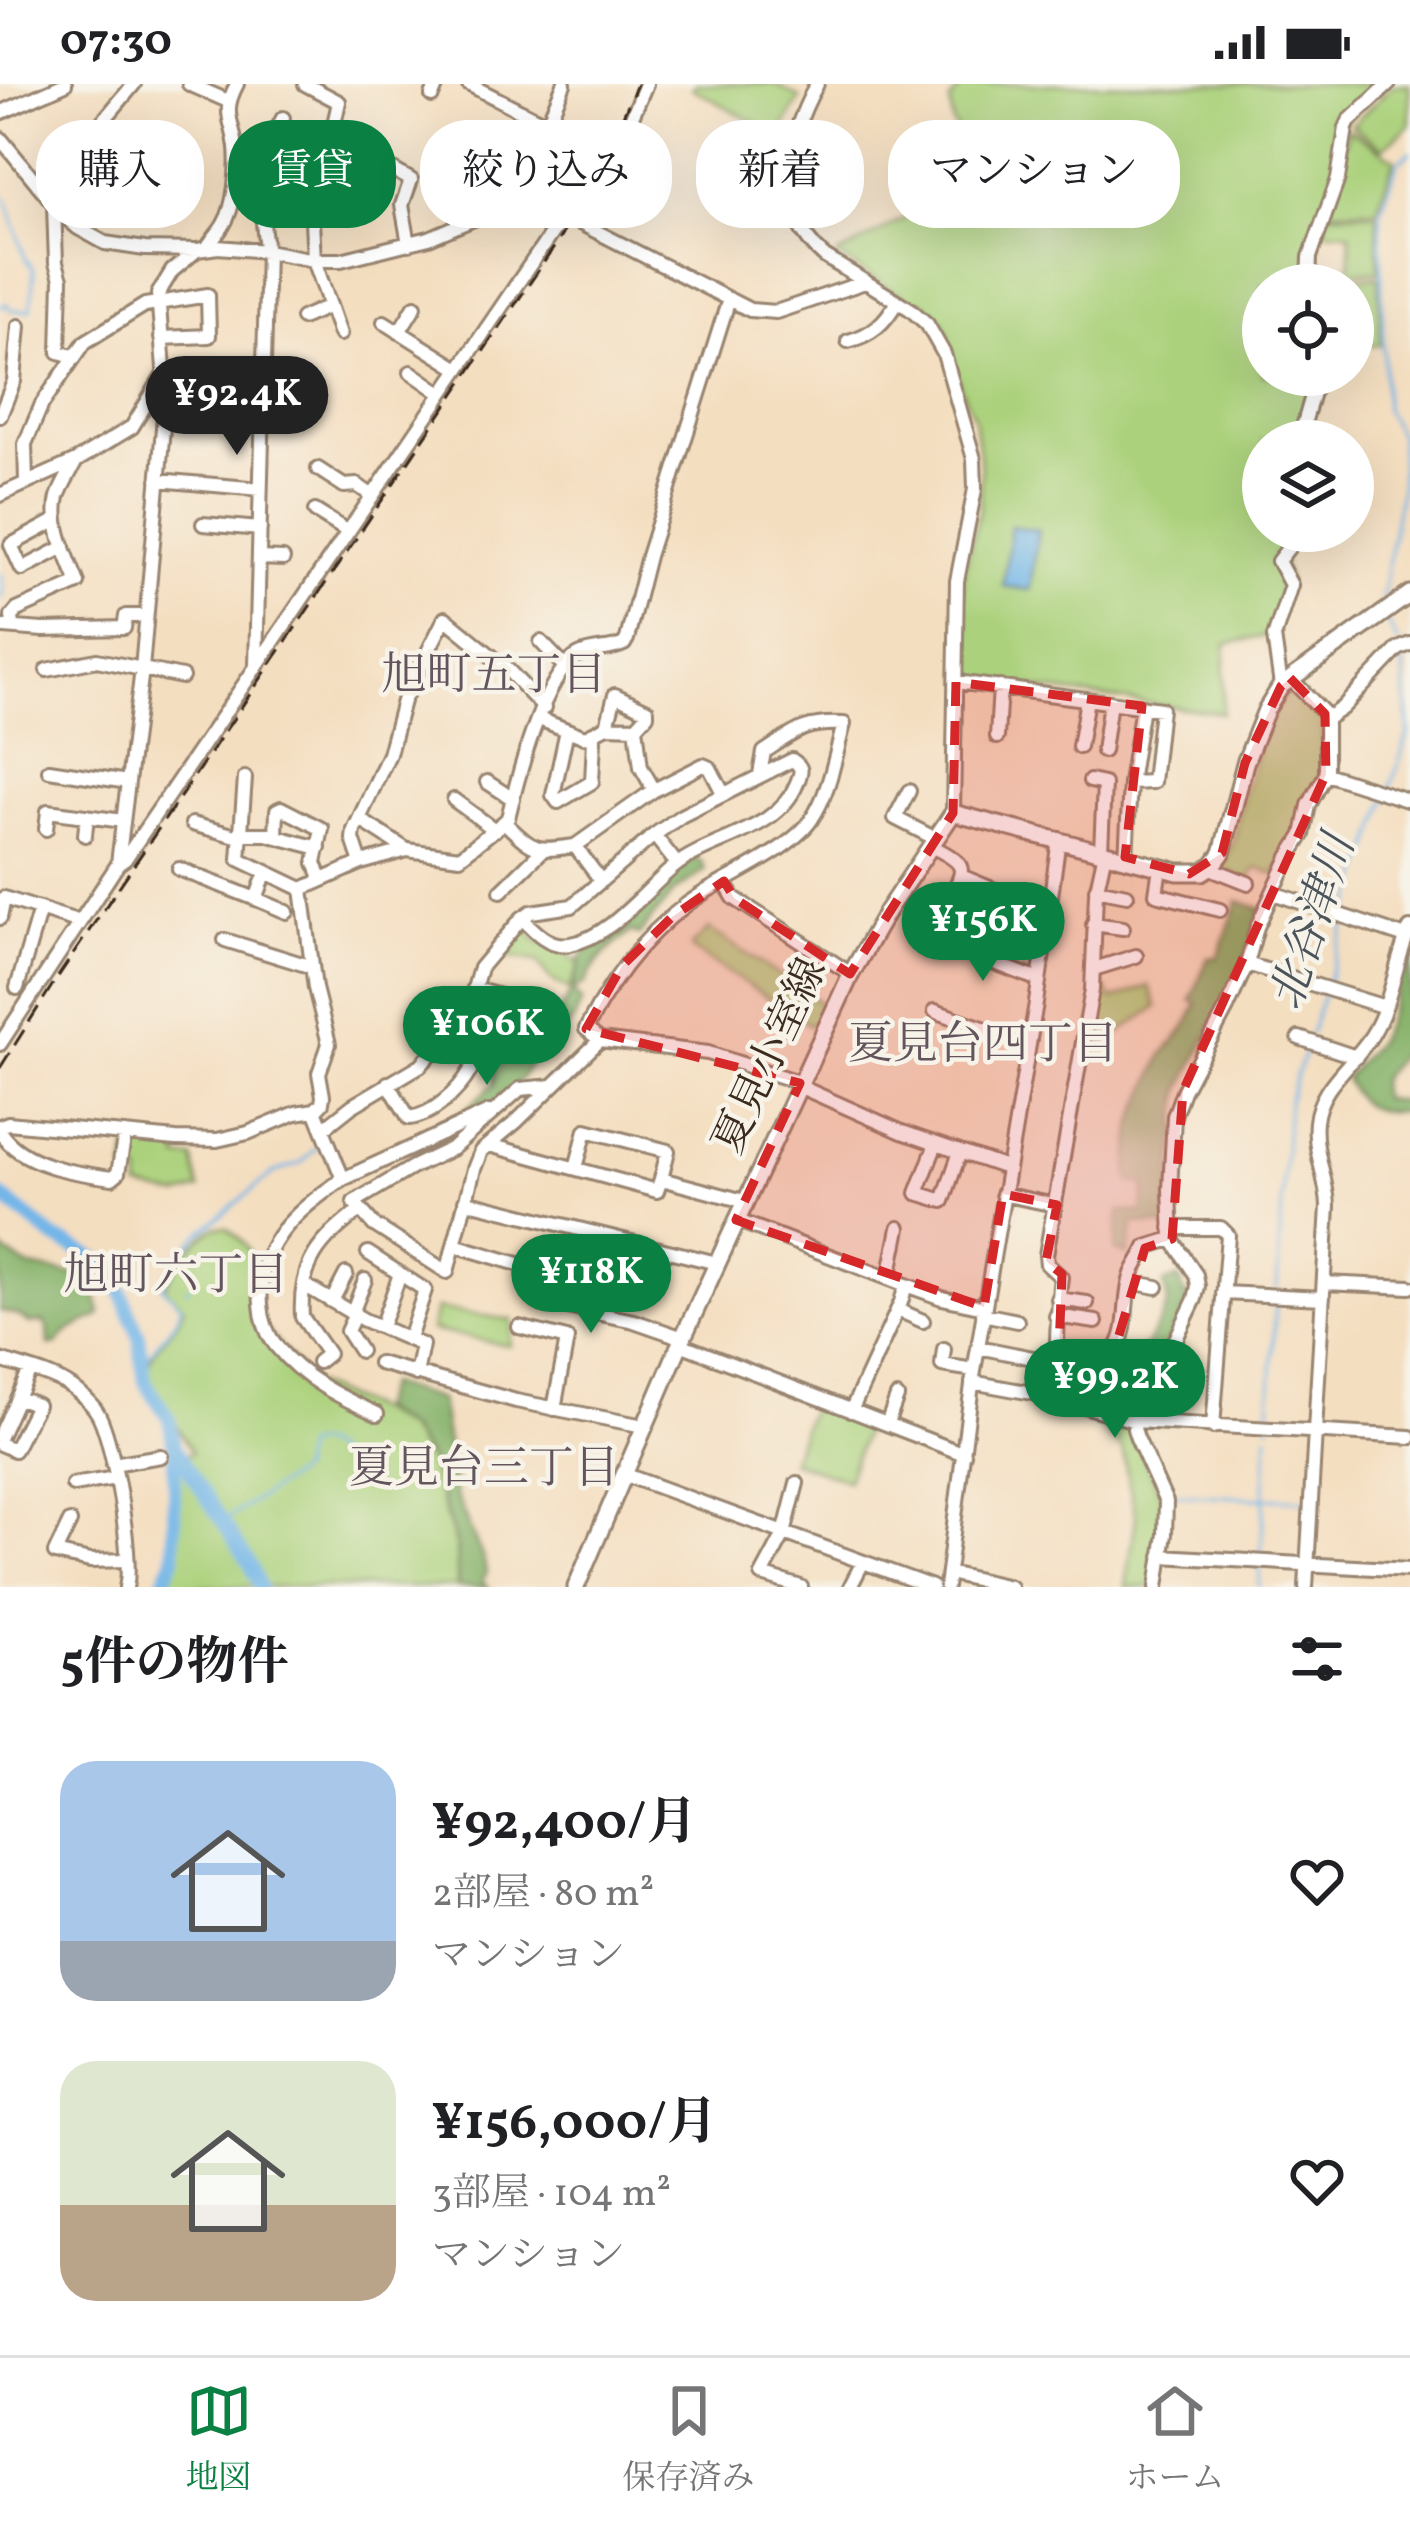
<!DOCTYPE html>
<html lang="ja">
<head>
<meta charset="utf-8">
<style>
	body { margin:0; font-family:Vollkorn,"Noto Serif JP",serif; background:#f2f2f2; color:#202124; height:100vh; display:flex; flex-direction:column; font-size:45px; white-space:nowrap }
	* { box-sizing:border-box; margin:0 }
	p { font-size:39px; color:#757577 }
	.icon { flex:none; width:66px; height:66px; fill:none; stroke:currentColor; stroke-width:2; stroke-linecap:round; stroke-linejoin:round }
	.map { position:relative; height:1503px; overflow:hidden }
	.drawer { display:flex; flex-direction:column; background:#fff; flex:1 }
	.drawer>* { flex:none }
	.banner { position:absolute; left:36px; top:36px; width:1338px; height:108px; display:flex; gap:24px }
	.buttons { position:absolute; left:1242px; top:180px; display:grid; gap:24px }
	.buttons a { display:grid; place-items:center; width:132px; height:132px; border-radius:50%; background:#fff; box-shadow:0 12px 48px #0002; font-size:60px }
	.price { position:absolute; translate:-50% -102px; padding:0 27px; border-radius:42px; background:#0b8043; color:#fff; font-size:39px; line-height:78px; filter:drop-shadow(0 3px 6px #0008) }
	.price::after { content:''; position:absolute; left:50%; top:72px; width:36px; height:27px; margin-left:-18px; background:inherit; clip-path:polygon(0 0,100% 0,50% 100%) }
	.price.active { background:#222; color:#fff }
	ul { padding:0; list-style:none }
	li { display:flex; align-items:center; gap:36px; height:300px; padding:0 60px }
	li span { display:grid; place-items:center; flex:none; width:336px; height:240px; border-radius:36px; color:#555 }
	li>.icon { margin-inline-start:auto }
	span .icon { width:144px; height:144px; fill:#fffc; stroke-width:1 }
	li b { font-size:51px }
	h2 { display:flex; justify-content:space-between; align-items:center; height:144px; padding:0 60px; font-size:51px }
	.pill { padding:0 42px; border-radius:48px; background:#fff; box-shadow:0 12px 48px #0002; font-size:42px; line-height:108px }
	.pill.active { background:#0b8043; color:#fff }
	.status { display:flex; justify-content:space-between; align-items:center; height:84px; padding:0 60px; background:#fff; direction:ltr }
	.status svg { height:33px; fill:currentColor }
	.dock { display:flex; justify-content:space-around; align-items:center; height:168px; border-top:3px solid #e0e0e0; background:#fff; font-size:33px; color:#757577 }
	.dock a { display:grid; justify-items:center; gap:6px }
	.dock .active { color:#0b8043 }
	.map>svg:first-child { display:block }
	.green { fill:#abd17c; stroke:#737e4d; stroke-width:3 }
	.forest { fill:#88b36c; stroke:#626e45; stroke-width:3 }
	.water { fill:#72b6e8; stroke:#567083; stroke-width:3 }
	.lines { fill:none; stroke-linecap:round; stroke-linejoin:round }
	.stream { stroke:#72b6e8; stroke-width:3 }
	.river { stroke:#72b6e8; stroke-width:14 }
	.minor-casing { stroke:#98846f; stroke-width:18 }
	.major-casing { stroke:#98846f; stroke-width:21 }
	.minor { stroke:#fff; stroke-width:12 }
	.major { stroke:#fff; stroke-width:15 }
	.rail { stroke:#3b2a1e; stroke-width:3; stroke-dasharray:18 9; stroke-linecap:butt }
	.marked { fill:#d62828; fill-opacity:0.2; stroke:#d62828; stroke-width:9; stroke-dasharray:24 15; stroke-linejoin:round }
	.labels { text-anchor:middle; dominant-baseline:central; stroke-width:9; stroke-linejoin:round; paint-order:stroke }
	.street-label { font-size:42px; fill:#3b2a1e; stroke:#f7f3e8 }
	.neighbourhood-label { font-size:45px; fill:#63545e; stroke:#f7f3e8 }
	.water-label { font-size:45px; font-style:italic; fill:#4c545b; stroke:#f7f3e8 }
</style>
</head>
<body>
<div class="status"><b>07:30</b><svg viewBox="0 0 49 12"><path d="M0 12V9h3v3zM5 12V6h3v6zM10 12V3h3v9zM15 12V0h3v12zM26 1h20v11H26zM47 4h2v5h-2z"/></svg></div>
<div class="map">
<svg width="1410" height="1503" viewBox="0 0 1410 1503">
	<rect width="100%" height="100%" fill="#f7f3e8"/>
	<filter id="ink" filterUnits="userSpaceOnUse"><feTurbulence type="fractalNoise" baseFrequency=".00833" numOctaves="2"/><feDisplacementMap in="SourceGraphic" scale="24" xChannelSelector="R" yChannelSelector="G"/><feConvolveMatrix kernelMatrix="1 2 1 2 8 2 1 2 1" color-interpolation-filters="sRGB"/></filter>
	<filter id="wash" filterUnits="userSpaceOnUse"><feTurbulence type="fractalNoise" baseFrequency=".004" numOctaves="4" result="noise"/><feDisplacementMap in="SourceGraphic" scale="48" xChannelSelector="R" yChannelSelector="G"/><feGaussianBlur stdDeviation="2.7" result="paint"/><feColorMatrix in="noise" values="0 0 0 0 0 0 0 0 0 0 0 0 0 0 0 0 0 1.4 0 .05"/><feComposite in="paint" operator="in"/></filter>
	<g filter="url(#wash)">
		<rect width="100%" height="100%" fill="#f4dec0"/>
		<path class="green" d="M695,0H775L800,14L779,52L692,4Z
			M964,0H1385L1345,37L1335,94L1305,201H1263V291H1315L1297,357H1263V447H1294L1280,468L1288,497L1271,551L1226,560L1222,629L963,595L962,510L965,484L980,423L981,386L974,333L960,302L947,257C950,238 934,228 921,217L914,219L837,172L933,118L915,91L926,66L932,76L966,59L953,40L950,17Z
			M1394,0H1409L1410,41L1383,64L1352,41Z
			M1349,45L1395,75L1377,125L1329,126Z
			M1328,129H1377L1379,188H1350V148L1323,147Z
			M1379,193L1381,261L1353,262V201H1311L1314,195Z
			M1294,602L1322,631L1323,688L1304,738L1276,790L1256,784L1249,796L1219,785C1234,767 1236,745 1241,723C1251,682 1264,633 1294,602Z
			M522,845H526L537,857L560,864L580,881L569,906L550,895L537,877L497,871Z
			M709,845L828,924L817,946L692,865L691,862Z
			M1149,902L1157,923L1088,970L1098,906L1105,904L1112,916Z
			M129,1055L180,1058L179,1075L193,1074L200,1105L179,1112L139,1104L141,1089L125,1087Z
			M216,1143H226C250,1162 252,1166 251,1196L257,1202L261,1239L311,1299L378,1328L407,1346L428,1376L456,1464L457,1503H160L174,1473V1376L192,1368L147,1290C148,1263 176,1248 184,1223L164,1204C178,1179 191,1158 216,1143Z
			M436,1225L512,1236L510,1262L431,1246Z
			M812,1319L867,1340L847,1396L791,1377Z
			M1082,1329L1132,1343L1163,1418L1154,1503H1126L1136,1434L1122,1365L1098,1338Z"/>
		<path class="forest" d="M696,774L702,778L705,787L674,808L639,851L631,848C610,863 595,877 584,901L578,902L574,910L582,917L574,936L544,968L537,964L527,971L529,981C511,1015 494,1024 459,1036L458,1033L494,1000L496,970C514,956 513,960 531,953C561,943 571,906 581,880L579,875L595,855L606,857L615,852L611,842L676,784Z
			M1238,817L1262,825L1245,878L1181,1006L1167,1142L1134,1139L1128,1171L1115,1167L1120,1127L1142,1129L1146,1100L1130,1098L1128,1087L1133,1041L1138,1028L1162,972L1186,943L1197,920L1191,916L1208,874L1218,873Z
			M1410,860C1410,881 1410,942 1408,958C1400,981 1370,988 1382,1015L1410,1018V1029C1373,1025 1361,1031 1345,994L1376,958L1385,941Z
			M0,1165L29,1183L82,1192L94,1201L101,1231C85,1240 67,1243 57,1260L49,1261L48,1245L44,1238L30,1239L19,1232L0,1227Z
			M1179,1194L1185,1211L1191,1216L1133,1331L1092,1320L1097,1273L1131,1279L1140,1264L1145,1263C1150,1254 1168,1225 1168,1219C1168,1216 1164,1202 1164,1200Z
			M387,1300L440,1316L455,1410L484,1477L486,1488L482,1498L488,1503H458L457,1464L430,1376L408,1345L377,1325Z"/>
		<path class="water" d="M1011,442L1038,446L1030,506L1003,502Z"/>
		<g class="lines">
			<path class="stream" d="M0,109L8,118L25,174L34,186L31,226H11L7,220L0,223
				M0,490L3,505L0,515
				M1384,521L1383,510L1401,400L1400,353L1385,326L1380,128L1398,78L1410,68
				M1386,536L1398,559
				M1390,705L1409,648L1402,568
				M1349,830L1387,714
				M1327,899L1346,839
				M1310,950L1324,908
				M1277,1204L1288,1017L1307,959
				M186,1205L189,1203
				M142,1280L178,1233L181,1221L162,1203L181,1170L198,1151L273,1089L301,1079L322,1058
				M1269,1342L1276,1214
				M1171,1410L1304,1416
				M222,1438L299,1388L304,1364C316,1355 324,1362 335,1370
				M1261,1474L1268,1351
				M1259,1503L1260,1483"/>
			<path class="river" d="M0,1111L53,1153L104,1179L114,1190L139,1252L145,1298L169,1335L174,1363V1474L161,1503
				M174,1363L252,1483L260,1503"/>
		</g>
	</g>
	<g filter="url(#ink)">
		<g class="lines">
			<defs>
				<path id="minor" d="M189,0L228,17
					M305,0L339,18L312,137L314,176L340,250
					M468,0L545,39
					M817,0C787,54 770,127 825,173L910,225L927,240L944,270L974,375L975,405L957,497L953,729
					M432,12L437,0
					M0,29L65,0
					M0,54L63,131L78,144L105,159L145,165L197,166L218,163L267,167L314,176H341L429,154L514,118L529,116L568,133L750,226L776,228L865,198
					M236,66C269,101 258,127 267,167L256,581
					M247,78L271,57L283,34
					M388,83L411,96L402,121L409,160
					M38,101L104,36L134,0
					M468,103L504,122
					M319,108L371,121
					M514,118L564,0
					M54,121L56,179L61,195L59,268L73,272
					M581,139L610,84L646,0
					M207,164C212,155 219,149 224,140C235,122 238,85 236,64C233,35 221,30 237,0
					M1309,201L1310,173L1338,95L1346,44L1349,37L1389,0
					M302,234L330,222
					M384,238L457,284
					M399,248L415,222
					M848,257C872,251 886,238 897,217
					M411,288L441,309
					M0,332L14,297L19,242
					M1299,357L1318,291
					M318,385L344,402L357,401L371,411
					M158,396L260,405
					M26,398L25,360L42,320L85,258L145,221L208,211L209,252L161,254
					M0,411L76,377L132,343L163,292
					M315,427L347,447
					M57,436L11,461L22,485L64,463
					M203,440L260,445
					M259,474L283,475
					M13,542L12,532L17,526L78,499C68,474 51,441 58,413C62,401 70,389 76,377
					M4,543L43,546L124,544L126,532H146
					M541,558L565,583
					M47,586L97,576L182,593
					M1290,594L1325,630L1326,635
					M956,598L1161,625L1153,698L1130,699
					M1281,602L1274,553L1291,501L1278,477L1297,453V447
					M539,635L585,653L607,642L636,643L647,631V626L615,611L607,642
					M636,643L641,683L654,706
					M567,646L553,711L558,718L592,698L594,655L591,650
					M997,653L1000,603
					M1079,663L1087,615
					M1103,667L1110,618
					M49,686L128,698
					M760,690L764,668C796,647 804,638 844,640C835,672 830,708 811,736C792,764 735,790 705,808C651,841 614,890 586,945L600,956L708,969L795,997L803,1004L902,1048L1006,1084
					M1326,690L1410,717
					M245,694L239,775L302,805L361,779L407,766L460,773L504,738L508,734C517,696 544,589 579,571C593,564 610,567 624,560L627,555L648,472L729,215
					M1090,697L1104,700L1101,766
					M487,698L513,715
					M909,707L895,734L936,755
					M454,716L495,746
					M359,735L407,766
					M504,738C534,766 533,768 575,762L601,797
					M192,740L240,753
					M46,745L48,727L123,737
					M241,750H266L319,764
					M85,751L87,732
					M654,751L677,780
					M276,752L277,726L281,724L322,745L315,779L322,796
					M575,762L654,706L703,681L710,684L723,709
					M931,762C972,782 965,785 945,822L983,837L995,806L961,792
					M1126,774L1130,699L1142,622
					M118,779L142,585L166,309L158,210L172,187L197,166
					M361,779L353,755L354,746L389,670L403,617L445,534L506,584L544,624
					M1160,783L1156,810L1220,826
					M1210,784L1248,799
					M179,785L256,815L266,788
					M724,797L734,814L851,890
					M302,805L315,904L329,960L319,989L323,1012L322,1019L315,1026L343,1095
					M1096,805L1127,811
					M501,807L542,767
					M1273,809L1406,853
					M256,815L287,828
					M0,834L4,814L80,838
					M1093,840L1123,844
					M225,856L312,883
					M945,860L1039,896
					M1247,880L1385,923
					M1094,885L1136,872
					M17,904L40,825
					M935,927L1028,960
					M1299,954L1356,973
					M0,960L118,780L125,775L564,131
					M388,999L409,1034C432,1032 459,1007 470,987C473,981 474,974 477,968C487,949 499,938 506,917L503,913L475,905
					M553,1002L520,1005L453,1064L413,1083L354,1118L374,1141L447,1188L474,1085L481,1067L516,1038L600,956
					M0,1042L8,1039L176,1055L217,1056L248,1049L296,1029L315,1026
					M323,1045L352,1022L421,981L431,970L468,925L480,884L522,834L531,828L572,822L654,751L681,732L792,676C803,683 802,687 797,699C778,748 712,753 675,782C644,807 611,853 570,860C550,864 534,847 522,834
					M0,1048C22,1082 75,1089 112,1094L118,1089L125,1050
					M936,1060L917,1109L943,1117L960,1068
					M489,1061L657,1107L661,1095L744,1117
					M576,1084L586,1046L668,1067L661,1095
					M1002,1110L1055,1121
					M465,1117L717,1179
					M736,1136L906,1201L901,1218L851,1327
					M1171,1144H1221L1228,1151L1213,1343
					M454,1161L518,1180
					M368,1169L425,1206L409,1255
					M562,1192L558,1221L634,1237L683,1254
					M889,1194L899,1144
					M1130,1198L1157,1203
					M1324,1199L1410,1203
					M304,1201L364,1236L422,1261L416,1290
					M906,1201L942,1214L984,1223
					M1223,1209L1323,1214
					M1058,1215L1087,1219
					M332,1217L346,1190
					M898,1226L923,1237
					M352,1229L365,1196
					M355,1230L347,1247L360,1267
					M983,1230L1017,1237
					M1056,1232L1096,1238
					M381,1243L400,1190
					M519,1243L567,1255L554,1325
					M680,1260L964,1370
					M978,1263L1058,1279
					M944,1265L942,1281L974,1286
					M1059,1265L1105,1270L1114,1268C1131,1245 1122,1216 1132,1190C1136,1180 1142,1173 1146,1163L1172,1155
					M0,1276C24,1284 58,1291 78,1308C84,1313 93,1321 97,1328C113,1353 134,1476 126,1503
					M318,1278L328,1270L302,1233C299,1178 320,1157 360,1126
					M379,1279L516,1317L644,1342
					M972,1298L1054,1313L1135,1337L1410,1353
					M1054,1313C1058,1273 1056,1234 1061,1193L1047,1180L1046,1171L1092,906L1096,809L1105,768
					M377,1330C340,1313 303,1295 277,1263C267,1251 262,1235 261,1220C255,1161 298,1125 343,1095L489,1028
					M887,1340L897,1313
					M0,1352L30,1286
					M0,1360L14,1366L37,1321L19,1314
					M113,1380L161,1372
					M623,1390L932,1503
					M797,1399L784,1450L762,1491L801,1503
					M73,1401L116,1394
					M70,1438L55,1469L90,1477L127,1476
					M1161,1472L1410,1486
					M948,1489L1010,1503
					M850,1503L863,1478
					M946,1503L973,1293L1036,919L1059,755
					M1157,1503L1165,1450L1166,1418L1137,1354L1134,1345L1139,1317L1153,1303L1195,1215L1198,1202L1196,1191L1172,1155L1170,1105L1174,1032L1183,1007L1227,924L1247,880L1257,843L1289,773L1303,751L1309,721L1326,690V635L1342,624L1398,565L1410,560
					M1306,1503L1328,1122C1327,1094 1313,1066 1316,1038C1319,1002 1354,980 1372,951C1392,919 1395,878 1410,844"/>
				<path id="major" d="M576,1503L680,1260L851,890L887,827L953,729L1178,788H1202L1214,780L1222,769L1245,679L1266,626L1281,602L1410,510"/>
			</defs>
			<use href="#minor" class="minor-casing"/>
			<use href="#major" class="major-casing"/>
			<use href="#minor" class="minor"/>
			<use href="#major" class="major"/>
			<path class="rail" d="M0,984L55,897L557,159L597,90L637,0"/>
		</g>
	</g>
	<path class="marked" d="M1290,594L1325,630L1326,690L1183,1007L1172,1155L1145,1164L1114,1268L1059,1265L1062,1190L1046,1177L1057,1121L1003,1110L984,1223L736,1136L800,999L586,945L622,882L672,833L724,797L734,814L850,890L953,729L956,598L1142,622L1125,773L1189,790L1222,769L1245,679L1281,602Z"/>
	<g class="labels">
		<g class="street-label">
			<text transform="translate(772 973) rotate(-65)">夏見小室線</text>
		</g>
		<g class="neighbourhood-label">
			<text x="494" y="593">旭町五丁目</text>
			<text x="983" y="962">夏見台四丁目</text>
			<text x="176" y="1193">旭町六丁目</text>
			<text x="484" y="1386">夏見台三丁目</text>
		</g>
		<g class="water-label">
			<text transform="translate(1315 839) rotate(-72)">北谷津川</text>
		</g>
	</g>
</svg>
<div class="buttons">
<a><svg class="icon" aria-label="locate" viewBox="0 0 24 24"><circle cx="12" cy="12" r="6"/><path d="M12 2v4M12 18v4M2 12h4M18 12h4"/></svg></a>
<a><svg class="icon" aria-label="layers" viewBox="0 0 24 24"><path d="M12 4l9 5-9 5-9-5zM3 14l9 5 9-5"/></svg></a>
</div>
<b class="price active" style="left:237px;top:374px">¥92.4K</b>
<b class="price" style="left:983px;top:900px">¥156K</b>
<b class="price" style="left:487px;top:1004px">¥106K</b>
<b class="price" style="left:591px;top:1252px">¥118K</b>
<b class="price" style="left:1115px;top:1357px">¥99.2K</b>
<div class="banner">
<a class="pill">購入</a>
<a class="pill active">賃貸</a>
<a class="pill">絞り込み</a>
<a class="pill">新着</a>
<a class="pill">マンション</a>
</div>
</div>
<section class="drawer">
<h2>5件の物件<svg class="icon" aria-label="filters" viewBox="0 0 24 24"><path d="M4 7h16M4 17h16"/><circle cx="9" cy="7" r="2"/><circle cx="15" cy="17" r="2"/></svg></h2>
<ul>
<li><span style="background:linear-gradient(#a9c7e8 75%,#9aa5b1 0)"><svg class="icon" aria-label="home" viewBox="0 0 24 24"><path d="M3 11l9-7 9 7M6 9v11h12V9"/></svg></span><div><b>¥92,400/月</b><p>2部屋 · 80 m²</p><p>マンション</p></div><svg class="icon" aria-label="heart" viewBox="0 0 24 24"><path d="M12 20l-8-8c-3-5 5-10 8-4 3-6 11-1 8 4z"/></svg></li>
<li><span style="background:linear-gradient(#dfe7d0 60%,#b9a48a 0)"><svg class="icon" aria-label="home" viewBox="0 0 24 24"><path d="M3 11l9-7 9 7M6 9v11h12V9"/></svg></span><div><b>¥156,000/月</b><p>3部屋 · 104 m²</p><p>マンション</p></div><svg class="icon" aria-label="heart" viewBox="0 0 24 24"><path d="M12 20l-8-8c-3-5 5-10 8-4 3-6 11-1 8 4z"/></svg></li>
</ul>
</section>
<nav class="dock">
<a class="active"><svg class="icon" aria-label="map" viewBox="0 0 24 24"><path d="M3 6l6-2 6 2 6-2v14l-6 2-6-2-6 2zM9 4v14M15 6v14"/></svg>地図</a>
<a><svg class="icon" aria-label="saved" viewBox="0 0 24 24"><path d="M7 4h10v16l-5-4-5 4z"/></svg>保存済み</a>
<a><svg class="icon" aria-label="home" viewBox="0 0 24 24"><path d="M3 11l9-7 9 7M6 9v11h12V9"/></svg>ホーム</a>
</nav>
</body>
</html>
